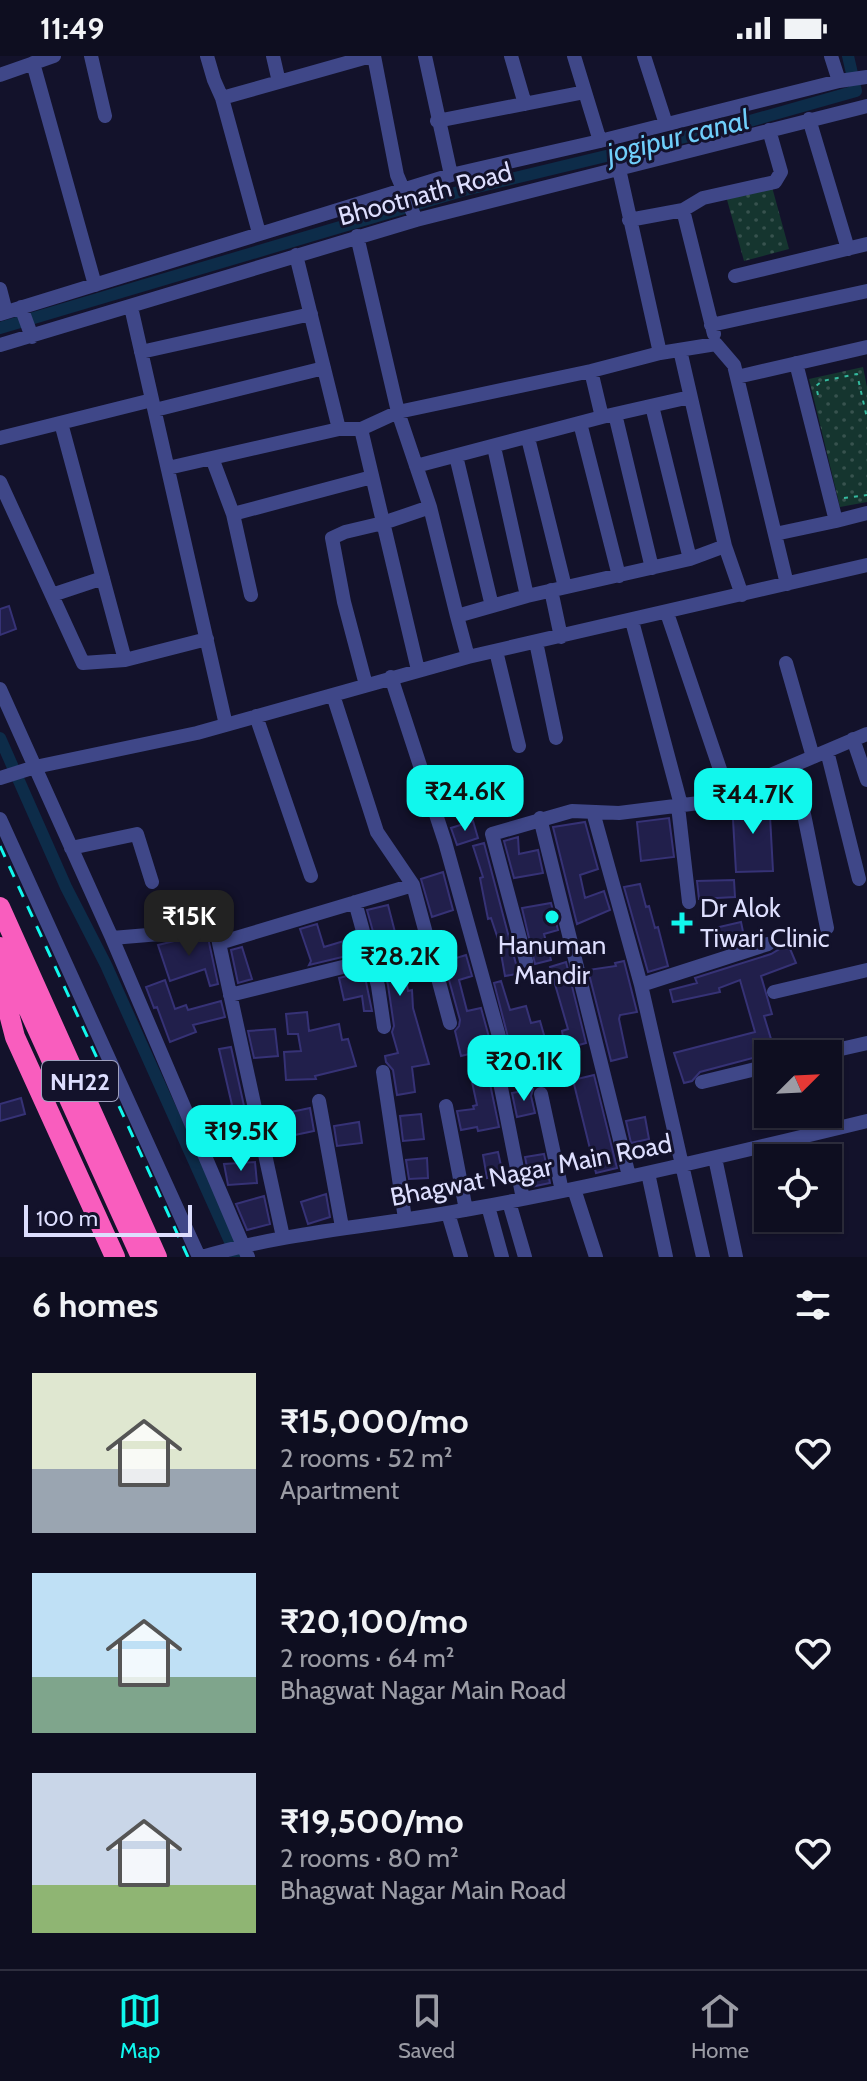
<!DOCTYPE html>
<html lang="en">
<head>
<meta charset="utf-8">
<style>
	body { margin:0; font-family:Cabin,sans-serif; background:#171729; color:#f1f3f6; height:100vh; display:flex; flex-direction:column; font-size:30px; white-space:nowrap }
	* { box-sizing:border-box; margin:0 }
	p { font-size:26px; color:#9b9ca5 }
	.icon { flex:none; width:44px; height:44px; fill:none; stroke:currentColor; stroke-width:2; stroke-linecap:round; stroke-linejoin:round }
	.map { position:relative; height:1201px; overflow:hidden }
	.panel { display:flex; flex-direction:column; background:#0e0e20; flex:1 }
	.panel>* { flex:none }
	.needle { width:52px; rotate:66deg }
	.fabs { position:absolute; left:754px; top:984px; display:grid; gap:16px }
	.fabs a { display:grid; place-items:center; width:88px; height:88px; border-radius:0px; background:#0e0e20; box-shadow:0 2px 6px #0004,0 0 0 2px #2e2e3e; font-size:40px }
	.scale { position:absolute; left:24px; bottom:20px; width:168px; box-sizing:border-box; padding-left:8px; border:4px solid #dddefe; border-top:0; font-size:22px; line-height:28px; white-space:nowrap; color:#dddefe; -webkit-text-stroke:6px #13122b; paint-order:stroke }
	.price { position:absolute; translate:-50% -68px; padding:0 18px; border-radius:16px; background:#11f7ed; color:#111; font-size:26px; line-height:52px; filter:drop-shadow(0 2px 4px #0008) }
	.price::after { content:''; position:absolute; left:50%; top:48px; width:24px; height:18px; margin-left:-12px; background:inherit; clip-path:polygon(0 0,100% 0,50% 100%) }
	.price.selected { background:#222; color:#fff }
	ul { padding:0; list-style:none }
	li { display:flex; align-items:center; gap:24px; height:200px; padding:0 32px }
	li span { display:grid; place-items:center; flex:none; width:224px; height:160px; border-radius:0px; color:#555 }
	li>.icon { margin-inline-start:auto }
	span .icon { width:96px; height:96px; fill:#fffc; stroke-width:1 }
	li b { font-size:34px }
	h2 { display:flex; justify-content:space-between; align-items:center; height:96px; padding:0 32px; font-size:34px }
	.status { display:flex; justify-content:space-between; align-items:center; height:56px; padding:0 40px; background:#0e0e20; direction:ltr }
	.status svg { height:22px; fill:currentColor }
	.menu { display:flex; justify-content:space-around; align-items:center; height:112px; border-top:2px solid #2e2e3e; background:#0e0e20; font-size:22px; color:#9b9ca5 }
	.menu a { display:grid; justify-items:center; gap:4px }
	.menu .selected { color:#11f7ed }
	.map>svg:first-child { display:block }
	.park { fill:url(#park-dots) }
	.lines { fill:none; stroke-linecap:round; stroke-linejoin:round }
	.canal { stroke:#0d2c49; stroke-width:12 }
	.building { fill:#211f4b; stroke:#363276; stroke-width:2 }
	.path { stroke:#35ba9f; stroke-width:2; stroke-dasharray:4 6; stroke-linecap:butt }
	.minor { stroke:#3f4788; stroke-width:14 }
	.highway { stroke:#f95dbe; stroke-width:20 }
	.rail { stroke:#11f7ed; stroke-width:3; stroke-dasharray:12 10; stroke-linecap:butt }
	.poi-dot { fill:#11f7ed; stroke:#13122b; stroke-width:3 }
	.labels { text-anchor:middle; dominant-baseline:central; stroke-width:6; stroke-linejoin:round; paint-order:stroke }
	.shield { fill:#13122b; stroke:#a0a1bf; stroke-width:2 }
	.shield-label { font-size:24px; font-weight:bold; fill:#dddefe }
	.street-label { font-size:26px; fill:#dddefe; stroke:#13122b }
	.poi-label { font-size:26px; fill:#dddefe; stroke:#13122b; text-anchor:start }
	.water-label { font-size:28px; font-style:italic; fill:#6fcefa; stroke:#13122b }
</style>
</head>
<body>
<div class="status"><b>11:49</b><svg viewBox="0 0 49 12"><path d="M0 12V9h3v3zM5 12V6h3v6zM10 12V3h3v9zM15 12V0h3v12zM26 1h20v11H26zM47 4h2v5h-2z"/></svg></div>
<div class="map">
<svg width="867" height="1201" viewBox="0 0 867 1201">
	<defs>
		<pattern id="park-dots" width="8" height="8" patternUnits="userSpaceOnUse" patternTransform="scale(2)"><rect width="8" height="8" fill="#15352f"/><path d="M2 2h.1M6 6h.1" fill="none" stroke="#37524e" stroke-width="1.8" stroke-linecap="round"/></pattern>
	</defs>
	<rect width="100%" height="100%" fill="#13122b"/>
	<path class="park" d="M772,131L789,193L744,205L726,140Z
		M863,311L867,331V446L840,451L809,323Z"/>
	<g class="lines">
		<path class="canal" d="M0,272L465,134L743,67L856,35L848,0
			M0,682L66,831L106,909L237,1201"/>
	</g>
	<path class="building" d="M9,550L16,573L0,579V553Z
		M769,742L773,815L736,816L732,746Z
		M669,762L674,801L641,805L637,766Z
		M473,765L478,782L457,789L451,772Z
		M585,766L598,813L580,819L585,842L604,835L610,854L577,868L553,771Z
		M518,781L519,798L538,794L543,817L514,822L504,785Z
		M484,787L516,908L522,917L505,920L499,886L491,862L488,863L480,822L483,821L473,790Z
		M443,816L453,854L432,861L421,823Z
		M734,824L735,841L699,843L697,825Z
		M640,828L646,851L649,850L655,872L658,871L668,910L648,916L624,831Z
		M551,847L558,874L544,878L551,904L535,908L522,852Z
		M388,849L396,880L415,875L422,902L403,907L408,935L412,934L413,952L429,1008L412,1011L415,1036L397,1039L393,1014L386,1006L385,1000L398,997L392,976L394,970L388,929L367,854Z
		M741,866L745,885L720,892L715,872Z
		M317,868L324,891L354,882L359,897L309,909L311,905L300,873Z
		M207,877L218,928L210,930L205,913L170,925L158,889Z
		M788,888L796,907L761,920L772,958L764,960L775,996L700,1016L692,1025L684,1027L674,997L755,976L740,924L719,932L720,936L673,946L670,934L697,927L695,922L771,898Z
		M242,891L252,923L238,927L231,894Z
		M452,899L453,903L466,899L472,920L459,924L467,955L481,952L490,985L486,994L461,1000L455,975L459,970L460,964L443,902Z
		M624,905L637,956L620,959L619,963L627,1001L611,1005L588,914L616,910L615,907Z
		M566,906L586,987L561,994L564,1006L531,1015L523,986L510,989L494,927L501,925L510,954L526,950L531,967L540,965L546,986L563,981L562,975L568,973L550,911Z
		M364,916L372,955H364L362,940L344,944L339,922Z
		M165,924L175,953L186,949L188,954L221,945L225,961L193,969L196,976L170,986L157,951L154,952L146,931Z
		M307,956L309,975L339,968L342,984L348,983L356,1010L315,1020L316,1023L286,1024L284,996L301,995L298,978H288L286,958Z
		M275,973L278,1000L254,1002L248,975Z
		M231,991L248,1068L234,1072L227,1051L232,1049L219,993Z
		M594,1019L617,1112L596,1117L573,1024Z
		M489,1023L499,1071L478,1075L477,1071L461,1074L457,1055L474,1053L473,1050L477,1049L472,1026Z
		M533,1033L531,1040L535,1057L517,1061L512,1037Z
		M21,1042L25,1058L0,1065V1048Z
		M310,1052L314,1075L290,1080L286,1057Z
		M421,1058L424,1083L403,1085L400,1060Z
		M645,1061L649,1083L631,1087L626,1065Z
		M359,1066L362,1087L337,1090L334,1070Z
		M498,1096L503,1119L487,1122L483,1099Z
		M544,1098L550,1127L531,1131L525,1101Z
		M427,1102L428,1122L409,1123L406,1104Z
		M255,1106L257,1127L228,1129L224,1108Z
		M326,1138L330,1161L308,1168L301,1146Z
		M264,1140L270,1168L247,1174L236,1148Z"/>
	<g class="lines">
		<path class="path" d="M818,339L816,330L822,325L857,318L867,362
			M844,442L867,439"/>
		<path class="minor" d="M91,0L105,60
			M207,0L214,24L222,42L259,177
			M273,0L279,26
			M374,0L397,119L416,164
			M425,0L451,119
			M511,0L525,48
			M574,0L600,85
			M644,0L666,68
			M831,0L839,25
			M33,7L95,229
			M0,19L54,0
			M222,42L371,0
			M809,63L848,193
			M437,65L585,36
			M619,113L660,297L716,288L734,309L787,528
			M683,154L714,278
			M629,164L683,154L703,142L775,126L781,116L769,74
			M357,180L398,356L591,315L660,297
			M296,199L339,373
			M735,220L867,188
			M0,233L6,256
			M21,251L32,281
			M131,251L226,669
			M0,258L451,119L600,85L839,25L867,21
			M711,269L867,235
			M0,289L416,164L867,50
			M141,296L311,258
			M796,307L836,465L867,457
			M591,315L602,361
			M737,321L867,291
			M652,350L690,503
			M155,354L324,312
			M615,358L652,512
			M61,367L125,604
			M580,367L619,520
			M361,373L418,614
			M0,382L152,344
			M528,382L565,531
			M494,391L527,540
			M456,400L492,550
			M212,402L233,458L251,539
			M416,410L602,361L690,341
			M168,412L339,373H361L398,356L430,451
			M0,426L83,607L125,604L207,583
			M233,458L372,421
			M775,478L836,465
			M725,490L742,539
			M551,534L561,581
			M52,539L103,522
			M457,560L468,601
			M632,565L681,749
			M536,586L556,682
			M496,595L519,690
			M786,607L813,701
			M391,621L445,786L500,984V991L495,997V1001L523,1143
			M366,629L344,546L332,482L345,476L383,467L430,451L457,560L527,540L690,503L725,490L680,294
			M0,633L35,711L0,722
			M333,639L377,776L413,829L450,967
			M256,660L311,820
			M853,683L867,724
			M827,695L859,823
			M794,709L827,872
			M728,737L867,678
			M678,750L689,846
			M593,756L641,929L703,1201
			M540,762L629,1120
			M0,763L199,1201
			M71,792L137,778L152,826
			M413,829L219,887L215,865L160,878L112,882L35,711L197,677L468,601L867,509
			M355,846L378,930L384,971
			M112,882L248,1201
			M219,887L283,1181
			M526,905L492,778L572,755L619,757L699,747L728,737L667,557
			M641,929L768,888
			M774,936L867,914
			M230,939L371,904
			M819,998L867,987
			M383,1016L405,1163
			M702,1026L768,1010
			M541,1038L562,1135
			M319,1045L342,1171
			M446,1050L466,1154
			M715,1102L736,1201
			M648,1117L666,1201
			M574,1133L596,1201
			M509,1146L525,1201
			M488,1150L502,1201
			M448,1157L461,1201
			M202,1201C290,1175 380,1170 470,1153C603,1129 735,1097 867,1065"/>
		<path class="highway" d="M0,851L157,1201
			M0,891L141,1201
			M9,916L7,950L15,981L115,1201"/>
		<path class="rail" d="M0,790L188,1201"/>
	</g>
	<g class="poi-dot">
		<circle cx="552" cy="861" r="8"/>
		<path d="M678 855h8v8h8v8h-8v8h-8v-8h-8v-8h8z"/>
	</g>
	<g class="labels">
		<rect class="shield" x="42" y="1005" width="76" height="40" rx="6"/>
		<g class="shield-label">
			<text x="80" y="1025">NH22</text>
		</g>
		<g class="street-label">
			<text transform="translate(425 138) rotate(-15)">Bhootnath Road</text>
			<text transform="translate(531 1114) rotate(-11)">Bhagwat Nagar Main Road</text>
		</g>
		<g class="poi-label">
			<text x="700" y="852">Dr Alok<tspan x="700" dy="30">Tiwari Clinic</tspan></text>
			<text x="552" y="889" text-anchor="middle">Hanuman<tspan x="552" dy="30">Mandir</tspan></text>
		</g>
		<g class="water-label">
			<text transform="translate(678 80) rotate(-14)">jogipur canal</text>
		</g>
	</g>
</svg>
<div class="fabs">
<a><svg class="needle" viewBox="-14 -14 28 28"><path d="M0-13l5 13h-10z" fill="#e53935"/><path d="M0 13l5-13h-10z" fill="#9b9ca5"/></svg></a>
<a><svg class="icon" aria-label="locate" viewBox="0 0 24 24"><circle cx="12" cy="12" r="6"/><path d="M12 2v4M12 18v4M2 12h4M18 12h4"/></svg></a>
</div>
<div class="scale">100 m</div>
<b class="price" style="left:465px;top:777px">₹24.6K</b>
<b class="price" style="left:753px;top:780px">₹44.7K</b>
<b class="price selected" style="left:189px;top:902px">₹15K</b>
<b class="price" style="left:400px;top:942px">₹28.2K</b>
<b class="price" style="left:524px;top:1047px">₹20.1K</b>
<b class="price" style="left:241px;top:1117px">₹19.5K</b>
</div>
<section class="panel">
<h2>6 homes<svg class="icon" aria-label="filters" viewBox="0 0 24 24"><path d="M4 7h16M4 17h16"/><circle cx="9" cy="7" r="2"/><circle cx="15" cy="17" r="2"/></svg></h2>
<ul>
<li><span style="background:linear-gradient(#dfe7d0 60%,#9aa5b1 0)"><svg class="icon" aria-label="home" viewBox="0 0 24 24"><path d="M3 11l9-7 9 7M6 9v11h12V9"/></svg></span><div><b>₹15,000/mo</b><p>2 rooms · 52 m²</p><p>Apartment</p></div><svg class="icon" aria-label="heart" viewBox="0 0 24 24"><path d="M12 20l-8-8c-3-5 5-10 8-4 3-6 11-1 8 4z"/></svg></li>
<li><span style="background:linear-gradient(#bfe0f5 65%,#7fa58c 0)"><svg class="icon" aria-label="home" viewBox="0 0 24 24"><path d="M3 11l9-7 9 7M6 9v11h12V9"/></svg></span><div><b>₹20,100/mo</b><p>2 rooms · 64 m²</p><p>Bhagwat Nagar Main Road</p></div><svg class="icon" aria-label="heart" viewBox="0 0 24 24"><path d="M12 20l-8-8c-3-5 5-10 8-4 3-6 11-1 8 4z"/></svg></li>
<li><span style="background:linear-gradient(#c9d6e8 70%,#8fb573 0)"><svg class="icon" aria-label="home" viewBox="0 0 24 24"><path d="M3 11l9-7 9 7M6 9v11h12V9"/></svg></span><div><b>₹19,500/mo</b><p>2 rooms · 80 m²</p><p>Bhagwat Nagar Main Road</p></div><svg class="icon" aria-label="heart" viewBox="0 0 24 24"><path d="M12 20l-8-8c-3-5 5-10 8-4 3-6 11-1 8 4z"/></svg></li>
</ul>
</section>
<nav class="menu">
<a class="selected"><svg class="icon" aria-label="map" viewBox="0 0 24 24"><path d="M3 6l6-2 6 2 6-2v14l-6 2-6-2-6 2zM9 4v14M15 6v14"/></svg>Map</a>
<a><svg class="icon" aria-label="saved" viewBox="0 0 24 24"><path d="M7 4h10v16l-5-4-5 4z"/></svg>Saved</a>
<a><svg class="icon" aria-label="home" viewBox="0 0 24 24"><path d="M3 11l9-7 9 7M6 9v11h12V9"/></svg>Home</a>
</nav>
</body>
</html>
